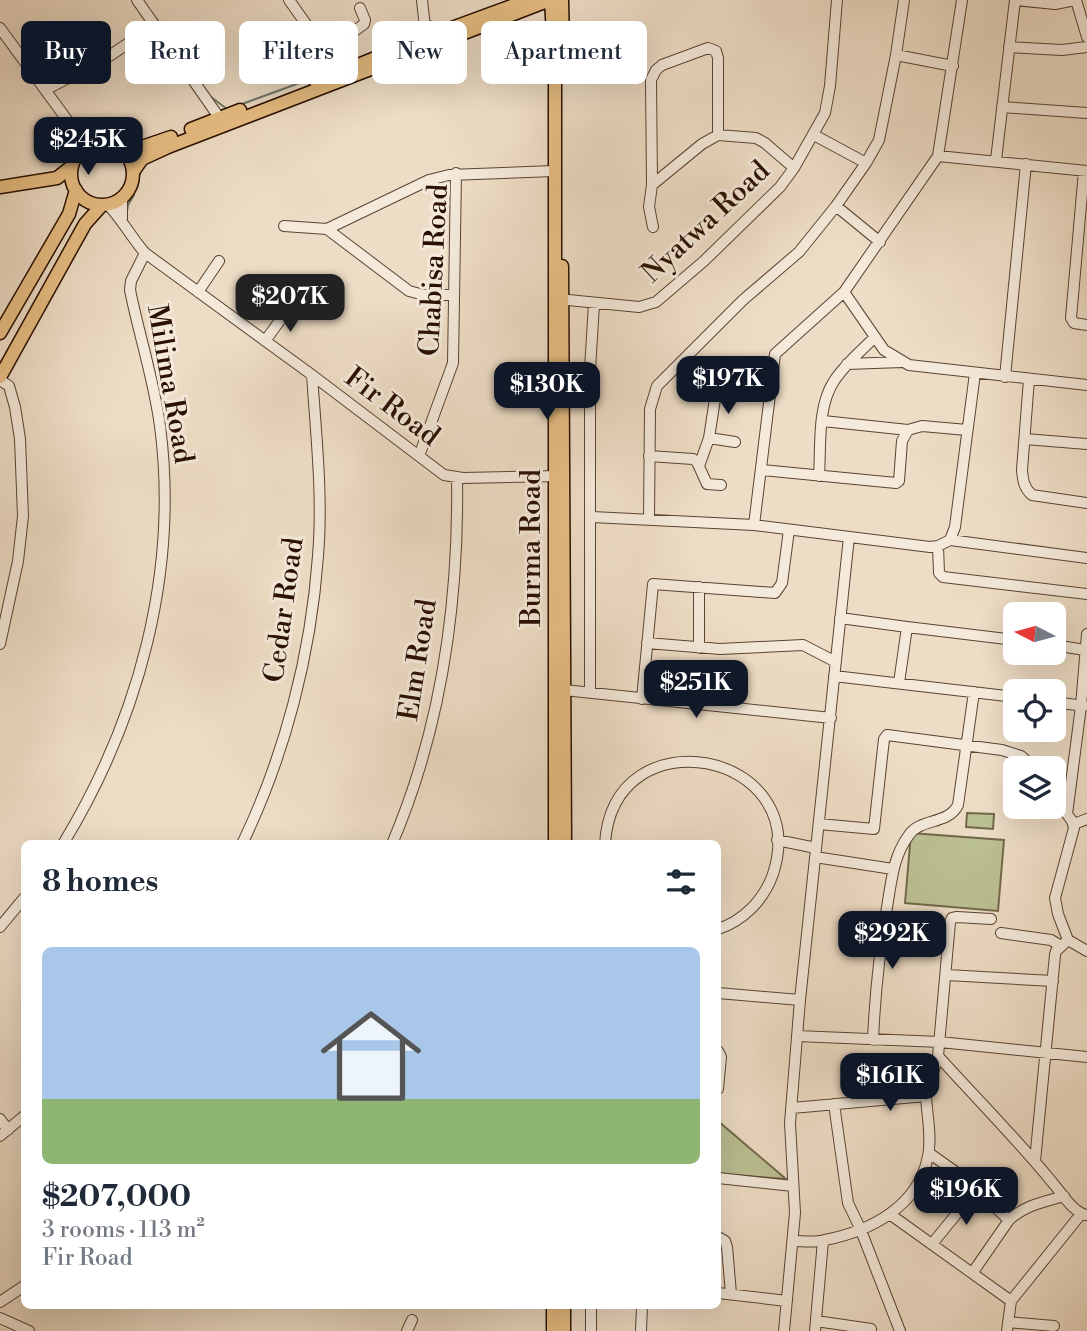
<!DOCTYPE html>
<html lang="en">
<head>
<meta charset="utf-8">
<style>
	body { margin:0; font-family:"Libre Bodoni",serif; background:#f2f2f3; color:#1f2937; height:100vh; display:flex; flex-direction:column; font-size:26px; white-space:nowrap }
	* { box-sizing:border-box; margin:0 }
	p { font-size:23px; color:#747a83 }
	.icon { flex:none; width:38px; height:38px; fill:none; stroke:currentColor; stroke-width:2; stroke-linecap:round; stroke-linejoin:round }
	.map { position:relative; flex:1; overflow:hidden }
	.details { position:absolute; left:21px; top:840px; width:700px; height:469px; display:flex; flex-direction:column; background:#fff; border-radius:10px; box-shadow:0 7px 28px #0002 }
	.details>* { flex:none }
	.banner { position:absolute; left:21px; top:21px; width:700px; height:63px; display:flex; gap:14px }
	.needle { width:46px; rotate:276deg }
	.tools { position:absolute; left:1003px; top:602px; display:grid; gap:14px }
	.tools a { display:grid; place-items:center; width:63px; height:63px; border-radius:10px; background:#fff; box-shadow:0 7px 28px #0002; font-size:35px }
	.price { position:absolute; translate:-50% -60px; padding:0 16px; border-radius:14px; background:#111827; color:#fff; font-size:23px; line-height:46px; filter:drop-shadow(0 2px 4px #0008) }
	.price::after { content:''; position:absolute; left:50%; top:42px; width:21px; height:16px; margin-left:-10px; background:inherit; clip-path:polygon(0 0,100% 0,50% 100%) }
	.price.on { background:#222; color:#fff }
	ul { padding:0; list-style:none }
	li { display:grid; align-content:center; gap:14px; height:371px; padding:0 21px }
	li+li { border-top:2px solid #e0e1e3 }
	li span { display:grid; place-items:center; height:217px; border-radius:10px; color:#555 }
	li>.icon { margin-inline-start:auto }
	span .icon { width:126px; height:126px; fill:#fffc; stroke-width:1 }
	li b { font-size:30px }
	h2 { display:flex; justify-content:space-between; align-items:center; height:84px; padding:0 21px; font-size:30px }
	.chip { padding:0 24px; border-radius:10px; background:#fff; box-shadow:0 7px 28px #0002; font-size:24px; line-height:63px }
	.chip.on { background:#111827; color:#fff }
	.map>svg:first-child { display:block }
	.green { fill:#bbc093; stroke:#72684a; stroke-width:2 }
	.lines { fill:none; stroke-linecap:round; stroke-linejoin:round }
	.stream { stroke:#6d7868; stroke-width:2 }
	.minor-casing { stroke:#5a4332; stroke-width:12 }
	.major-casing { stroke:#291000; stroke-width:15 }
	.minor { stroke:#f4e9da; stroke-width:10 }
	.major { stroke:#e7be83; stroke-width:12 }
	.labels { text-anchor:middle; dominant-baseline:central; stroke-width:6; stroke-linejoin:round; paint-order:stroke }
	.street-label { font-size:28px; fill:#291000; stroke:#f4e9da }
</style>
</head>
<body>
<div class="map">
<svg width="1087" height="1331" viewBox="0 0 1087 1331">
	<rect width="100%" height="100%" fill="#eeddc6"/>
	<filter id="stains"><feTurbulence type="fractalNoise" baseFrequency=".00286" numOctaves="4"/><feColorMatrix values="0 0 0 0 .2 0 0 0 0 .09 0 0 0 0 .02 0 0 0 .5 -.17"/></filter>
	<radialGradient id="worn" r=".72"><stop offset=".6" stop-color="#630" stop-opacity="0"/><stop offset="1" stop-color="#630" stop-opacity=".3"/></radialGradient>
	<path class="green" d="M967,813L994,814L993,829L966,827Z
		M911,833L1004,840L998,911L905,903Z
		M718,1121L786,1179L718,1174Z"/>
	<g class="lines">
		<path class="stream" d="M431,21L438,27
			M415,35V28
			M338,55L349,62
			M321,74L324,70V64
			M211,97L227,109
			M242,104L313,78
			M137,188L140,172
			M127,211L128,205L134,195"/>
		<defs>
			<path id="minor" d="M137,0L223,123
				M289,0L326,52L339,79
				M422,0L425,28L429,41
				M962,0L938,156L844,292L884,350L909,365L1087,385
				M1015,0L1055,4L1075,0
				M1076,0L1087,37
				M0,28L73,128L92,144
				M1009,47L1062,50L1087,47
				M326,52L364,24L365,20L360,8
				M896,55L953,66
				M45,90L105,59L155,25
				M1002,107L1087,113
				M73,129L77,140L75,158
				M814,135L866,163
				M938,156L1087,171
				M996,160L1015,0
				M1084,171L1071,318L1074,323L1087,325
				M652,185L651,80L656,70L662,65L708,48L716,51L718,58V135
				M122,197V219
				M107,204C122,219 131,237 145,253L312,375L444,475L463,478L561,476
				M836,206L880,242
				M284,226L327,229L409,291L424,295H452
				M653,227L649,207L652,185L702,144L718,135L756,138L765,143L794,168
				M327,229L429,180L449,175L554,171
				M198,292L219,261
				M558,299L639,307L656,302L704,261L780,187L794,168L825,113L830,86L837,0
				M265,341L289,308
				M847,364L902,362
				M1005,377L1026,164
				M1029,379L1022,470C1023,481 1024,488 1032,495L1087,503
				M0,380L9,386L15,407L20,439L23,516L18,561L0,644
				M823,421L908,430
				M709,438L735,442
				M1025,439L1087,444
				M419,456L453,363L456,173
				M649,456L693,459L697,462L707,484L721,485
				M699,466L709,438L719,373
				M762,470L896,483L899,481L902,441L908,430L922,426L967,430
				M819,476C821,446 817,407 834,381C845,364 861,351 875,337
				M592,517L754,525L930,547L938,546L950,540L1087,558
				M649,519L650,409L657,386L743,300L799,252L836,206L866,163L879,140L896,55L904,0
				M754,525L775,354L844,292
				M950,540L955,527L975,373
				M938,546L939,573L943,577L1087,594
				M840,618L907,627L899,683
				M907,627L1015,640
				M647,643L720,649L803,645L836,662
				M1054,645L1085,650
				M699,648V587
				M834,676L1015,697
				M564,690L831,718
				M590,692V369L594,304
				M642,699L653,584L775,593L782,583L789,530
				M1054,702L1084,706
				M1054,796L1072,821L1074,828L1055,898L1058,914L1068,940L1087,951
				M1067,814L1081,706L1087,634
				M819,824L874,829L884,739L887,735L1002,750L1021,756L1034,768
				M1074,824L1087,819
				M777,840L816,848
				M63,844C139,719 179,572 160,426C154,380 139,335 130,290L131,281L145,253
				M242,844C285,755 311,654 318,556C323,496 316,435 312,375
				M392,844C441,729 459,601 457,477
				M605,844C613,712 813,751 773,874C764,900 743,921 718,929
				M815,857L893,869
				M991,919L957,917L952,918L950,922L938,1056C976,1098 1016,1138 1052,1182C1061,1192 1073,1213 1087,1215
				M0,927L24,898
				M1001,933L1051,940L1061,946
				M947,975L1053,981
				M718,993L800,1000
				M797,1036L940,1042L1087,1057
				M873,1040C875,993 880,947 888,901C892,877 894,855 909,835C920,818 948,825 958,805L974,692
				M718,1051L721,1057L718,1089
				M834,1104L848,1203L860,1228L900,1331
				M792,1108L926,1096L938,1056
				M0,1119L8,1130
				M0,1136L24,1116
				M929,1153L960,1175L1009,1220
				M1035,1161L1055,955L1056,951L1068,940
				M718,1178L793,1186
				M891,1215L1011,1301
				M718,1237L725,1241L727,1247L731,1294
				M793,1241C803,1241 815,1243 825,1240C871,1231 919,1206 928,1156C932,1137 927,1116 926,1096
				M932,1244L976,1190
				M973,1272L1009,1220C1025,1205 1044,1202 1064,1196
				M718,1293L787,1301
				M0,1302L24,1286
				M591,1306V1331
				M0,1318L29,1331
				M816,1321L871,1329
				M1008,1322L1054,1326
				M407,1331L412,1320
				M641,1331L642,1306
				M784,1331L795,1213L790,1123L800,1000L849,537
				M815,1331L823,1241
				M1007,1331L1011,1301L1081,1214"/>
			<path id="major" d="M551,0L555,70V844
				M562,0L563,49
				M316,82L422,39L528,0
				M191,129L240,110
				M71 174a31 31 0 1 1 62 0a31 31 0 1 1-62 0Z
				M117,146L133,150L171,137
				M133,172L142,159L168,147L550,0
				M0,187L57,178L71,167
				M562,266L565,844
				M0,333L69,214L76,190
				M0,377L85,224L102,205
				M553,1331V1306
				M564,1331V1306"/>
		</defs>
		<use href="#minor" class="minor-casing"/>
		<use href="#major" class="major-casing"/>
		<use href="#minor" class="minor"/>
		<use href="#major" class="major"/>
	</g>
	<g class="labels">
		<g class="street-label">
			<text transform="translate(706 222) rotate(-43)">Nyatwa Road</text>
			<text transform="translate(434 270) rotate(-87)">Chabisa Road</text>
			<text transform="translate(170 384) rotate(80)">Milima Road</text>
			<text transform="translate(392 407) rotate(37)">Fir Road</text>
			<text transform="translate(531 548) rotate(-90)">Burma Road</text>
			<text transform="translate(284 610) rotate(-82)">Cedar Road</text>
			<text transform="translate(418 660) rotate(-81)">Elm Road</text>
		</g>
	</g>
	<rect width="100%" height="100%" filter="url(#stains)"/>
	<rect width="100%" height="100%" fill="url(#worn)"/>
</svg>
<div class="tools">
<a><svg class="needle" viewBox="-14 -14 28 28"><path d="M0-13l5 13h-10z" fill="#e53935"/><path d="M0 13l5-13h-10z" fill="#747a83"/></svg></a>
<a><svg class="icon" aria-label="locate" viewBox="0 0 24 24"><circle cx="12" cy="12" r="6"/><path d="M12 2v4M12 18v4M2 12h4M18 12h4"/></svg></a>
<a><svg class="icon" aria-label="layers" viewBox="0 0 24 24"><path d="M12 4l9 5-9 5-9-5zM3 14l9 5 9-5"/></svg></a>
</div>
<b class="price" style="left:88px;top:177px">$245K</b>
<b class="price on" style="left:290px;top:334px">$207K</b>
<b class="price" style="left:728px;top:416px">$197K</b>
<b class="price" style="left:547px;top:422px">$130K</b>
<b class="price" style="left:696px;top:720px">$251K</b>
<b class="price" style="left:892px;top:971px">$292K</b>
<b class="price" style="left:890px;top:1113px">$161K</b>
<b class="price" style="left:966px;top:1227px">$196K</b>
<div class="banner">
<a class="chip on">Buy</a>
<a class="chip">Rent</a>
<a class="chip">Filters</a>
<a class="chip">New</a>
<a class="chip">Apartment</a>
</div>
<section class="details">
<h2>8 homes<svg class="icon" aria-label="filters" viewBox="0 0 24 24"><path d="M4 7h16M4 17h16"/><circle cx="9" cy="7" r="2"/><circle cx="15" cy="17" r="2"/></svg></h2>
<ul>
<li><span style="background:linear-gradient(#a9c7e8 70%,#8fb573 0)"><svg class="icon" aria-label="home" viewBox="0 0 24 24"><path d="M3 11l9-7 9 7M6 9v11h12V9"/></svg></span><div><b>$207,000</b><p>3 rooms · 113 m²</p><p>Fir Road</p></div></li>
</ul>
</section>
</div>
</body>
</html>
